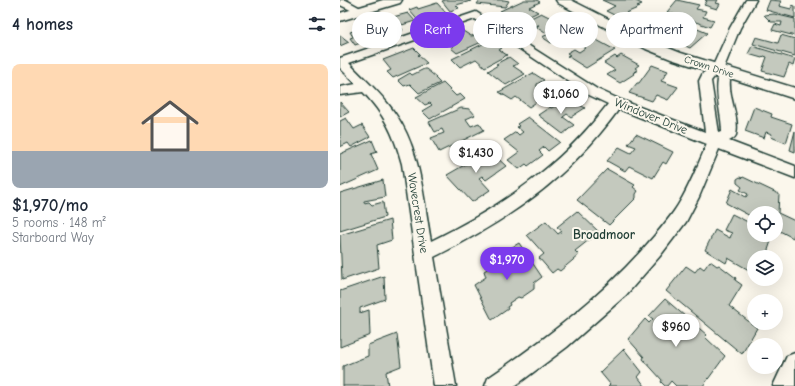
<!DOCTYPE html>
<html lang="en">
<head>
<meta charset="utf-8">
<style>
	body { margin:0; font-family:"Comic Neue",sans-serif; background:#f2f2f3; color:#1f2937; height:100vh; display:flex; flex-direction:column; font-size:15px; white-space:nowrap }
	* { box-sizing:border-box; margin:0 }
	p { font-size:13px; color:#747a83 }
	.icon { flex:none; width:22px; height:22px; fill:none; stroke:currentColor; stroke-width:2; stroke-linecap:round; stroke-linejoin:round }
	.map { position:relative; flex:1; overflow:hidden }
	.side { display:flex; flex-direction:column; background:#fff; width:340px }
	.side>* { flex:none }
	.top-card { position:absolute; left:12px; top:12px; width:380px; height:36px; display:flex; gap:8px }
	.controls { position:absolute; left:407px; top:206px; display:grid; gap:8px }
	.controls a { display:grid; place-items:center; width:36px; height:36px; border-radius:50%; background:#fff; box-shadow:0 4px 16px #0002; font-size:20px }
	.price { position:absolute; translate:-50% -34px; padding:0 9px; border-radius:14px; background:#fff; color:#222; font-size:13px; line-height:26px; filter:drop-shadow(0 1px 2px #0008) }
	.price::after { content:''; position:absolute; left:50%; top:24px; width:12px; height:9px; margin-left:-6px; background:inherit; clip-path:polygon(0 0,100% 0,50% 100%) }
	.price.on { background:#7c3aed; color:#fff }
	ul { padding:0; list-style:none }
	li { display:grid; align-content:center; gap:8px; height:212px; padding:0 12px }
	li+li { border-top:1px solid #e0e1e3 }
	li span { display:grid; place-items:center; height:124px; border-radius:8px; color:#555 }
	li>.icon { margin-inline-start:auto }
	span .icon { width:72px; height:72px; fill:#fffc; stroke-width:1 }
	li b { font-size:17px }
	h2 { display:flex; justify-content:space-between; align-items:center; height:48px; padding:0 12px; font-size:17px }
	.pill { padding:0 14px; border-radius:18px; background:#fff; box-shadow:0 4px 16px #0002; font-size:14px; line-height:36px }
	.pill.on { background:#7c3aed; color:#fff }
	main { display:flex; flex:1; min-height:0 }
	.map>svg:first-child { display:block }
	.building { fill:#c4c9be; stroke:#1f3d34 }
	.lines { fill:none; stroke-linecap:round; stroke-linejoin:round }
	.minor-casing { stroke:#1f3d34; stroke-width:3 }
	.tertiary-casing { stroke:#1f3d34; stroke-width:3 }
	.minor { fill:#fbf7ec; fill-rule:evenodd }
	.tertiary { fill:#fbf7ec; fill-rule:evenodd }
	.labels { text-anchor:middle; dominant-baseline:central; stroke-width:4; stroke-linejoin:round; paint-order:stroke }
	.far-street-label { font-size:10px; fill:#1f3d34; stroke:#fbf7ec }
	.street-label { font-size:12px; fill:#1f3d34; stroke:#fbf7ec }
	.neighbourhood-label { font-size:13px; font-weight:bold; fill:#1f3d34; stroke:#fbf7ec }
</style>
</head>
<body>
<main>
<section class="side">
<h2>4 homes<svg class="icon" aria-label="filters" viewBox="0 0 24 24"><path d="M4 7h16M4 17h16"/><circle cx="9" cy="7" r="2"/><circle cx="15" cy="17" r="2"/></svg></h2>
<ul>
<li><span style="background:linear-gradient(#ffd9b3 70%,#9aa5b1 0)"><svg class="icon" aria-label="home" viewBox="0 0 24 24"><path d="M3 11l9-7 9 7M6 9v11h12V9"/></svg></span><div><b>$1,970/mo</b><p>5 rooms · 148 m²</p><p>Starboard Way</p></div></li>
</ul>
</section>
<div class="map">
<svg width="455" height="386" viewBox="0 0 455 386">
	<rect width="100%" height="100%" fill="#fbf7ec"/>
	<filter id="ink" filterUnits="userSpaceOnUse"><feTurbulence type="fractalNoise" baseFrequency=".025" numOctaves="2"/><feDisplacementMap in="SourceGraphic" scale="8" xChannelSelector="R" yChannelSelector="G"/><feConvolveMatrix kernelMatrix="1 2 1 2 8 2 1 2 1" color-interpolation-filters="sRGB"/></filter>
	<g filter="url(#ink)">
		<path class="building" d="M106,0H130L131,1L116,5L119,8L110,11L102,1Z
			M140,0H164L169,1L165,7L137,4Z
			M184,0H197L200,2L189,7L198,12L184,19L177,14L171,17L160,11Z
			M262,0H294L302,4L297,6L300,7L286,13L289,14L283,18L280,16L278,17L266,11L275,6Z
			M337,0L359,5L356,9L366,11L363,17L374,20L370,27L327,12Z
			M378,0L376,3L380,4L377,9L364,5L367,1L365,0Z
			M430,0L441,1L439,6L451,9L452,5L455,6V18L426,10Z
			M97,3L106,13L91,18L93,20L81,24L69,10L77,7L78,9Z
			M68,13L75,21L62,25L61,23L58,24L63,30L49,34L38,21Z
			M201,13L211,18L208,19L219,25L205,33L196,27L199,25H198L188,29L179,24Z
			M434,14L455,19V36L432,30L435,24L441,26L442,22H431L424,15Z
			M335,22L345,26L339,31L347,34L355,28L367,33L350,48L319,34Z
			M37,23L43,32L27,37L29,40L15,45L10,38L13,37L10,32Z
			M223,28L243,39L231,46L219,39L211,43L202,37Z
			M123,31L131,36L138,35L146,40L117,53L111,48L113,47L108,43L110,41L107,39Z
			M0,35L9,42L0,46Z
			M441,35L455,39V56L413,44L416,37L438,43Z
			M251,37L275,50L246,68L227,56L230,55L227,53L234,49L239,52L245,48L239,44Z
			M151,40L162,48L159,50L167,55L145,67L136,59L120,67L112,59Z
			M412,46L455,59L453,66L449,64L444,77L422,71L427,57L424,56L422,58L408,54Z
			M74,48L80,54L78,55L87,63L53,78L47,72L51,70L43,60Z
			M281,55L299,65L295,68L298,70L293,73L294,74L280,83L267,75L275,70L264,63L275,56L277,58Z
			M169,57L178,64L173,66L185,74L166,85L148,71L158,65L156,64Z
			M312,65L328,71L321,81L338,87L328,100L316,95L312,101L289,93L297,83H299Z
			M84,69H86L96,77L95,78L100,83L79,93L70,84L64,86L58,80L70,73L72,75Z
			M193,73L204,80L197,84V87L199,86L210,93L189,107L176,97L172,100L159,92Z
			M103,83L116,96L120,94L125,99L90,119L82,111L92,105L90,103L85,105L76,97Z
			M226,100L230,102L233,100L245,108L231,117L227,114L223,117L234,125L223,134L198,115L210,107L211,108L217,105Z
			M0,102L9,112L0,117Z
			M414,107L432,114L431,117L452,124L446,143L431,137L432,134L426,132L424,138L405,131Z
			M121,108L130,109L135,115L126,119L131,126L139,123L144,130L99,152L91,138L104,133L102,129L95,132L89,122Z
			M188,117L220,142L208,151L204,147L199,151L203,155L188,166L186,164L179,169L168,160L179,152L164,140L176,132L179,135L183,132L177,127L179,126L177,124Z
			M6,118L14,129L22,125L30,137L11,147L8,143L0,147V121Z
			M455,131V152L450,150Z
			M296,134L333,152L326,164L323,162L313,178L289,166L285,171L267,161L279,147L291,153L296,147L288,144Z
			M32,140L37,152L31,154L38,170L0,187V154Z
			M141,149L149,157L153,154L166,166L146,180L142,176L139,178L150,190L132,202L107,175L133,160L129,156Z
			M267,169L295,185L293,187L298,191L296,194V198L269,225L237,200Z
			M400,177L402,178L403,177L439,194L438,213L455,221V232L453,238L436,229V213H414V218L386,203L392,189L406,197L408,194L400,190L402,187L397,183V179Z
			M43,180L45,197L24,201V203L29,202L32,205L43,202L45,217L0,231V193Z
			M237,211L259,232L235,251L239,255L220,271L217,269L212,273L199,258L204,254L187,235L206,221L218,234L222,231L217,227Z
			M392,214L414,225V235H433L427,253L424,251L422,257H414V273L388,258L386,263L365,250L375,230L390,238L392,233L384,230Z
			M50,220L52,240L37,245L39,268L2,280L0,235Z
			M179,243L202,277L194,283V289L181,298L178,297L169,303L170,305L167,307L168,309L152,320L134,285L146,277L144,271L157,263L154,258Z
			M370,261L377,266L379,265L396,278L395,280L402,285L389,306L417,328L402,354L326,291L346,266L355,272L360,266L364,269Z
			M44,276L45,299L20,308V313L29,310L30,335L0,347V291Z
			M325,299L367,335L365,337L385,356L363,386H336L331,381L327,386H325L321,382L322,380L303,359L304,357L288,339L305,319L309,323L313,319L309,316Z
			M57,334L61,366L46,372L48,386H3V366L28,356V345Z
			M284,349L302,372L298,377L305,386H268L270,384L260,372Z"/>
		<g class="lines">
			<defs>
				<path id="minor" d="M0,0H6L26,11L25,13H17L0,5Z
					M406,0H416L400,28L383,70L390,80C388,98 400,117 396,135C395,138 392,139 389,141L455,166V178L379,149L359,197L346,222L320,256L286,295L227,347L175,386H145L148,378C204,340 257,300 302,250C315,235 328,221 338,205C350,186 358,164 367,144L279,109C227,180 171,218 94,257L116,386H94L62,164C54,134 44,114 23,92L0,95V87L16,84L0,68V58L136,12L257,89L281,100L365,132L359,81L363,73L372,68L390,28ZM135,19L249,95L268,104C220,167 161,207 91,241C83,197 81,149 54,112C42,94 24,79 9,63ZM375,76L378,80C375,97 382,115 382,132L379,133L371,81Z
					M455,353V386H433L447,356Z"/>
				<path id="tertiary" d="M43,0H62L60,3L0,21V13Z
					M216,0H231L316,43L341,53L455,88V99L331,59L306,49L218,3Z"/>
			</defs>
			<use href="#minor" class="minor-casing"/>
			<use href="#tertiary" class="tertiary-casing"/>
			<use href="#minor" class="minor"/>
			<use href="#tertiary" class="tertiary"/>
		</g>
	</g>
	<g class="labels">
		<g class="far-street-label">
			<text transform="translate(369 67) rotate(18)">Crown Drive</text>
		</g>
		<g class="street-label">
			<text transform="translate(311 116) rotate(22)">Windover Drive</text>
			<text transform="translate(78 213) rotate(81)">Wavecrest Drive</text>
		</g>
		<g class="neighbourhood-label">
			<text x="264" y="234">Broadmoor</text>
		</g>
	</g>
</svg>
<div class="controls">
<a><svg class="icon" aria-label="locate" viewBox="0 0 24 24"><circle cx="12" cy="12" r="6"/><path d="M12 2v4M12 18v4M2 12h4M18 12h4"/></svg></a>
<a><svg class="icon" aria-label="layers" viewBox="0 0 24 24"><path d="M12 4l9 5-9 5-9-5zM3 14l9 5 9-5"/></svg></a>
<a>+</a>
<a>−</a>
</div>
<b class="price" style="left:221px;top:115px">$1,060</b>
<b class="price" style="left:136px;top:174px">$1,430</b>
<b class="price on" style="left:167px;top:281px">$1,970</b>
<b class="price" style="left:336px;top:348px">$960</b>
<div class="top-card">
<a class="pill">Buy</a>
<a class="pill on">Rent</a>
<a class="pill">Filters</a>
<a class="pill">New</a>
<a class="pill">Apartment</a>
</div>
</div>
</main>
</body>
</html>
